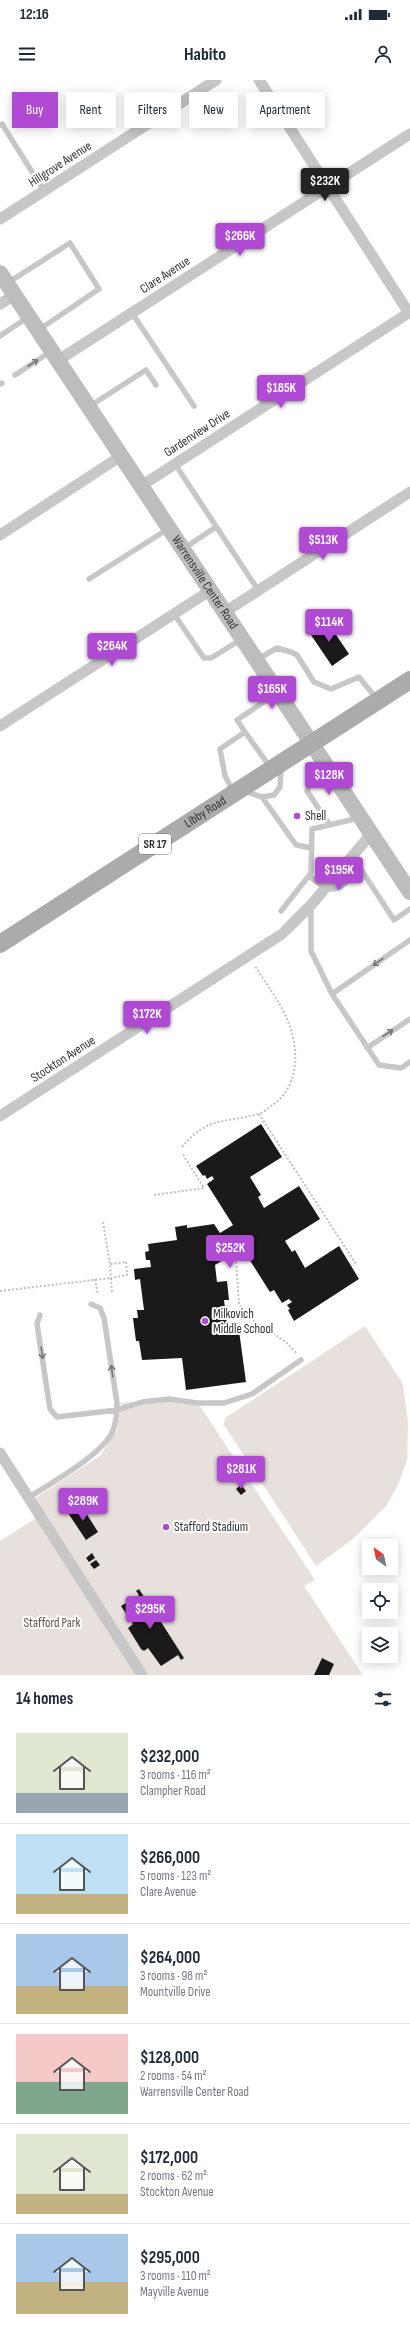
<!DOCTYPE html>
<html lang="en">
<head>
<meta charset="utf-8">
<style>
	body { margin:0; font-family:"Sofia Sans Condensed",sans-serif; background:#f2f2f3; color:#1f2937; height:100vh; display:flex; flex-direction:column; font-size:15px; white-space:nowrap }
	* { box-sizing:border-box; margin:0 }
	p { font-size:13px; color:#747a83 }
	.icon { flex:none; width:22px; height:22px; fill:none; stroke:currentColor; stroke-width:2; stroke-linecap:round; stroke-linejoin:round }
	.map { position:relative; height:1595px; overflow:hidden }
	.panel { display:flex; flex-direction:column; background:#fff; flex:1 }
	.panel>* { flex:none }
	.top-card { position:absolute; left:12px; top:12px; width:386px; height:36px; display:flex; gap:8px }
	.needle { width:26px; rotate:327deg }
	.controls { position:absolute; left:362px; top:1459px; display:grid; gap:8px }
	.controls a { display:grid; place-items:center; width:36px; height:36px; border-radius:0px; background:#fff; box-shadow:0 2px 10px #0003; font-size:20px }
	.price { position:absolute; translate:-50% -34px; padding:0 9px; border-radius:4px; background:#b04ad5; color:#fff; font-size:13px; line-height:26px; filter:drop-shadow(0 1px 2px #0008) }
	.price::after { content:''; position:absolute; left:50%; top:24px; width:12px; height:9px; margin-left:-6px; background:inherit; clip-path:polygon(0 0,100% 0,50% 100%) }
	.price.current { background:#222; color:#fff }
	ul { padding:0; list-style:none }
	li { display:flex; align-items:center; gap:12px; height:100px; padding:0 16px }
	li+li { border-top:1px solid #e0e1e3 }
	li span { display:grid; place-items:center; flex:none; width:112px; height:80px; border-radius:0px; color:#555 }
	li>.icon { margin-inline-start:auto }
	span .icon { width:48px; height:48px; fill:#fffc; stroke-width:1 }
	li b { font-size:17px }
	h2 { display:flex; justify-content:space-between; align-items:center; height:48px; padding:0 16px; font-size:17px }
	.tag { padding:0 14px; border-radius:0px; background:#fff; box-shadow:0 2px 10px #0003; font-size:14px; line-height:36px }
	.tag.current { background:#b04ad5; color:#fff }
	.status { display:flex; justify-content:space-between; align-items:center; height:28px; padding:0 20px; background:#fff; direction:ltr }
	.status svg { height:11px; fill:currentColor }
	header { display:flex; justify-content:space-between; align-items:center; height:52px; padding:0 16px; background:#fff; font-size:18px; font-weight:700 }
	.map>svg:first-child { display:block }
	.green { fill:#e8e0dd }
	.building { fill:#1a1a1a }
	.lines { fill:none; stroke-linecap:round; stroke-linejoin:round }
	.path { stroke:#c0c0c0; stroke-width:2; stroke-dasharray:2 2; stroke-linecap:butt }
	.service { stroke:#c7c7c7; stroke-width:5.5 }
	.minor { stroke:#c7c7c7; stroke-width:11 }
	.secondary { stroke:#bdbdbd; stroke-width:16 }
	.primary { stroke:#ababab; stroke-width:18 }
	.oneway { stroke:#767676 }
	.poi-dot { fill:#b04ad5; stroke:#fff; stroke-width:1.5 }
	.labels { text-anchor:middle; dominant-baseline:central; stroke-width:4; stroke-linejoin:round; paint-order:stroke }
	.shield { fill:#fff; stroke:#707070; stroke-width:1 }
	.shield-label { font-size:12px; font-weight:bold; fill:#333 }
	.street-label { font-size:13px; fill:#333; stroke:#fff }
	.poi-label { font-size:13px; fill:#333; stroke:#fff; text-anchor:start }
	.park-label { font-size:13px; fill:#6b5144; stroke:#fff }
</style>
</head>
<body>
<div class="status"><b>12:16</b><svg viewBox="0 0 49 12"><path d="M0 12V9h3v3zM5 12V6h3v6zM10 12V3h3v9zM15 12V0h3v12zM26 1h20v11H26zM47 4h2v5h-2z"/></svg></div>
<header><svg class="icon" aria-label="menu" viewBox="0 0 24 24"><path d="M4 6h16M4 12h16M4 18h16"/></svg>Habito<svg class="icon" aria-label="person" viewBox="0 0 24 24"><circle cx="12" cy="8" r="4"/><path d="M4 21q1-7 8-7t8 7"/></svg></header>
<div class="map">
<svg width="410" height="1595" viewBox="0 0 410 1595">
	<rect width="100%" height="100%" fill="#fff"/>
	<path class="green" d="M365,1246L403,1304L408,1343L407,1380L398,1405L386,1426L353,1459L316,1486L224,1345L225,1338Z
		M160,1320L200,1326L315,1500L304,1506L363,1595H0V1461L44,1433L34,1419L100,1376L117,1350L121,1323Z"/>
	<path class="building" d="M326,540L349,574L332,586L309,552Z
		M261,1044L282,1077L250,1097L261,1115L258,1117L264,1128L299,1106L320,1139L285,1161L292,1172L295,1170L305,1188L339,1166L359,1199L294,1241L288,1230L290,1229L287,1225L292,1222L289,1219L282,1223L274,1210L270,1212L242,1168L215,1185L217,1202L227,1201L229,1220H224L227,1244L238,1243L246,1302L186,1310L182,1278L142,1280L139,1261H136L133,1238H138L137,1230H144L140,1199L135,1200L134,1189L151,1187L150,1180H146L145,1172L149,1171L148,1164L177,1160L175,1147L187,1145V1148L214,1144L220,1153L233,1145L207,1104L214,1099L212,1096L207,1099L205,1095L203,1096L196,1086Z
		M241,1405L246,1411L241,1415L236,1409Z
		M81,1425L98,1452L86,1460L68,1433Z
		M92,1473L95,1478L89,1482L86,1478Z
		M96,1480L100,1485L94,1489L90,1484Z
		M139,1509L150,1526L153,1524L156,1529L154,1531L184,1578L181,1580L178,1575L161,1586L148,1568L144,1571L141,1569L128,1548L133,1544L121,1526L139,1515L136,1511Z
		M322,1578L334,1584L329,1595H314Z"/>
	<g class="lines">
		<path class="path" d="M259,1034L356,1184
			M182,1067C209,1035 224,1044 258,1034C263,1033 267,1029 271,1026C298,1009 300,973 289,944C282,924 266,904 255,886
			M154,1115L204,1108L182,1073
			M103,1142L110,1184
			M244,1175L239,1176L236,1180L239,1224L248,1237L286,1262L297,1274
			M126,1182L127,1195L111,1198L110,1184Z
			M95,1199L98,1215
			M0,1211L111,1198L112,1213"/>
		<path class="service" d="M0,45L2,44L44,111
			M9,202L70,163L99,209L40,249
			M132,233L194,326
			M0,256L28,237
			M15,295L50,272
			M0,304L2,303
			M90,326L146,290L156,305
			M175,384L258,510
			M183,469L216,447
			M89,499L168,449
			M174,534L204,578H211L242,559
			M258,579L277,568L291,572L297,575L314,602L331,609L359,597L376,618
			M245,652L237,640L277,613
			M326,688L312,700L307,711L329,744
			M233,711L225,696L220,669L245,652L270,687
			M244,711L262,717L274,715L280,707L281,687
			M262,717L296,765L312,768
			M309,796C337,818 335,809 362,791L394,840L410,829
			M311,826V871L332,914L379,985L401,988L410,982
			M281,831L311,793L312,749L359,738
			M332,914L410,860
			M367,968L410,939
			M40,1235L37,1244L50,1329L57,1337L117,1330L142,1322L169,1319L197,1323H224L252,1314L301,1280
			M28,1418C51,1403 100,1376 112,1353C116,1344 117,1333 117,1323L104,1238L100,1228L91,1224"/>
		<path class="minor" d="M259,0L409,233
			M0,139L216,0
			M0,224L14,215
			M57,281L410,54
			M141,406L410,232
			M0,455L121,376
			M225,532L410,412
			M0,646L211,510
			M286,850L311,825L371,754
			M0,1036L282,854
			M0,1373L142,1595"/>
		<path class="secondary" id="s1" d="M0,193L410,812"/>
		<path class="primary" id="s2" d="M0,864L410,600"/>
	</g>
	<defs><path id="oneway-shaft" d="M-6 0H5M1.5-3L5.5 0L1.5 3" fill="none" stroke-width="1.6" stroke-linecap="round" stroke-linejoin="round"/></defs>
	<g class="oneway">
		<use href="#oneway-shaft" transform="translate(33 283) rotate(-33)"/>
		<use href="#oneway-shaft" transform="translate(378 882) rotate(145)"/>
		<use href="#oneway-shaft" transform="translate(388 953) rotate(-33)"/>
		<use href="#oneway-shaft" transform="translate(42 1273) rotate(82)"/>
		<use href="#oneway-shaft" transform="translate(112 1291) rotate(-98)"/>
	</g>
	<g class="poi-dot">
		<circle cx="297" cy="736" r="4"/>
		<circle cx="205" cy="1241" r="4"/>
		<circle cx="166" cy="1447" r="4"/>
	</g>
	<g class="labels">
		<rect class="shield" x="139" y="754" width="32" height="20" rx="3"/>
		<g class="shield-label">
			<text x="155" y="764">SR 17</text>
		</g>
		<g class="street-label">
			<text transform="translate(60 84) rotate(-33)">Hillgrove Avenue</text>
			<text transform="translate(165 195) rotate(-33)">Clare Avenue</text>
			<text transform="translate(197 353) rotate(-33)">Gardenview Drive</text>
			<text stroke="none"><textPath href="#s1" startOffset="371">Warrensville Center Road</textPath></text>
			<text stroke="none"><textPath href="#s2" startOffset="244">Libby Road</textPath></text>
			<text transform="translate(63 979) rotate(-33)">Stockton Avenue</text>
		</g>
		<g class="poi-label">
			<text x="305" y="736">Shell</text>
			<text x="213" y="1234">Milkovich<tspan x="213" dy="15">Middle School</tspan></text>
			<text x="174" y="1447">Stafford Stadium</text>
		</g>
		<g class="park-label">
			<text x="52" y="1543">Stafford Park</text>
		</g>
	</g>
</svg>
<div class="controls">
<a><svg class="needle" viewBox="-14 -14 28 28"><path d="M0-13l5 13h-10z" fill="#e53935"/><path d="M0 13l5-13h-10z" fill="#747a83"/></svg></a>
<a><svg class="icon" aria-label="locate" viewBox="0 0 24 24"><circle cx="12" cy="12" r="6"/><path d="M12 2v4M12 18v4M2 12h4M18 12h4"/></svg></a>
<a><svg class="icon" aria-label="layers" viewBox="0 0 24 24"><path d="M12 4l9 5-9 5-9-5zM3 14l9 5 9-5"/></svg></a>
</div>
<b class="price current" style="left:325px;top:122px">$232K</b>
<b class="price" style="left:240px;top:177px">$266K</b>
<b class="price" style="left:281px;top:329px">$185K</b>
<b class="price" style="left:323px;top:481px">$513K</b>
<b class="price" style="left:329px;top:563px">$114K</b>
<b class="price" style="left:112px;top:587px">$264K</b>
<b class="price" style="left:272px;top:630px">$165K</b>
<b class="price" style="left:329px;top:716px">$128K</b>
<b class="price" style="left:339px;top:811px">$195K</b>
<b class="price" style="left:147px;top:955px">$172K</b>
<b class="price" style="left:230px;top:1189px">$252K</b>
<b class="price" style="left:241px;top:1410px">$281K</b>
<b class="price" style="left:83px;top:1442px">$289K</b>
<b class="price" style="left:150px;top:1550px">$295K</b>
<div class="top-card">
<a class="tag current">Buy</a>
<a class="tag">Rent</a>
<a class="tag">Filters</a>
<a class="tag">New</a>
<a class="tag">Apartment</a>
</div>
</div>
<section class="panel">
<h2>14 homes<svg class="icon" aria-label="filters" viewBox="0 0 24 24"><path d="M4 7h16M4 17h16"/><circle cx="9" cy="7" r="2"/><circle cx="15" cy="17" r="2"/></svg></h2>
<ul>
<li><span style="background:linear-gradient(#dfe7d0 75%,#9aa5b1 0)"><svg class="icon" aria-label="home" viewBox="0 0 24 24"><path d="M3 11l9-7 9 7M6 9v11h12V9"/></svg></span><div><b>$232,000</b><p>3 rooms · 116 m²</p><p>Clampher Road</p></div></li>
<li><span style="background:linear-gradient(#bfe0f5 75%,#c2b280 0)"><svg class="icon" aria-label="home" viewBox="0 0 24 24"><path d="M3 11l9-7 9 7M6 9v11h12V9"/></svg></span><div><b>$266,000</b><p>5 rooms · 123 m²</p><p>Clare Avenue</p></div></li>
<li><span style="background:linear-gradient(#a9c7e8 65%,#c2b280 0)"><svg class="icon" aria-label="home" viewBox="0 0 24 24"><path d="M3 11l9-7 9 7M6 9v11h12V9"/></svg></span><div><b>$264,000</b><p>3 rooms · 98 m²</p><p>Mountville Drive</p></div></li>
<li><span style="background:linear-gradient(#f6c9c9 60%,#7fa58c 0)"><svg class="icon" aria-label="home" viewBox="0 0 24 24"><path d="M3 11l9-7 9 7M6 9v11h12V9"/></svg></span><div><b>$128,000</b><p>2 rooms · 54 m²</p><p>Warrensville Center Road</p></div></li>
<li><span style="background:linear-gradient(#dfe7d0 75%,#c2b280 0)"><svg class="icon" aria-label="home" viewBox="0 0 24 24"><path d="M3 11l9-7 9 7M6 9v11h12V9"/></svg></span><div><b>$172,000</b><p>2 rooms · 62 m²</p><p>Stockton Avenue</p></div></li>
<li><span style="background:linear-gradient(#a9c7e8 60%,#c2b280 0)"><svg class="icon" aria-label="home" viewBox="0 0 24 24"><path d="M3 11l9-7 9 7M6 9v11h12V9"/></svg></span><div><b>$295,000</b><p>3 rooms · 110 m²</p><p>Mayville Avenue</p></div></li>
</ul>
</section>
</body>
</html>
